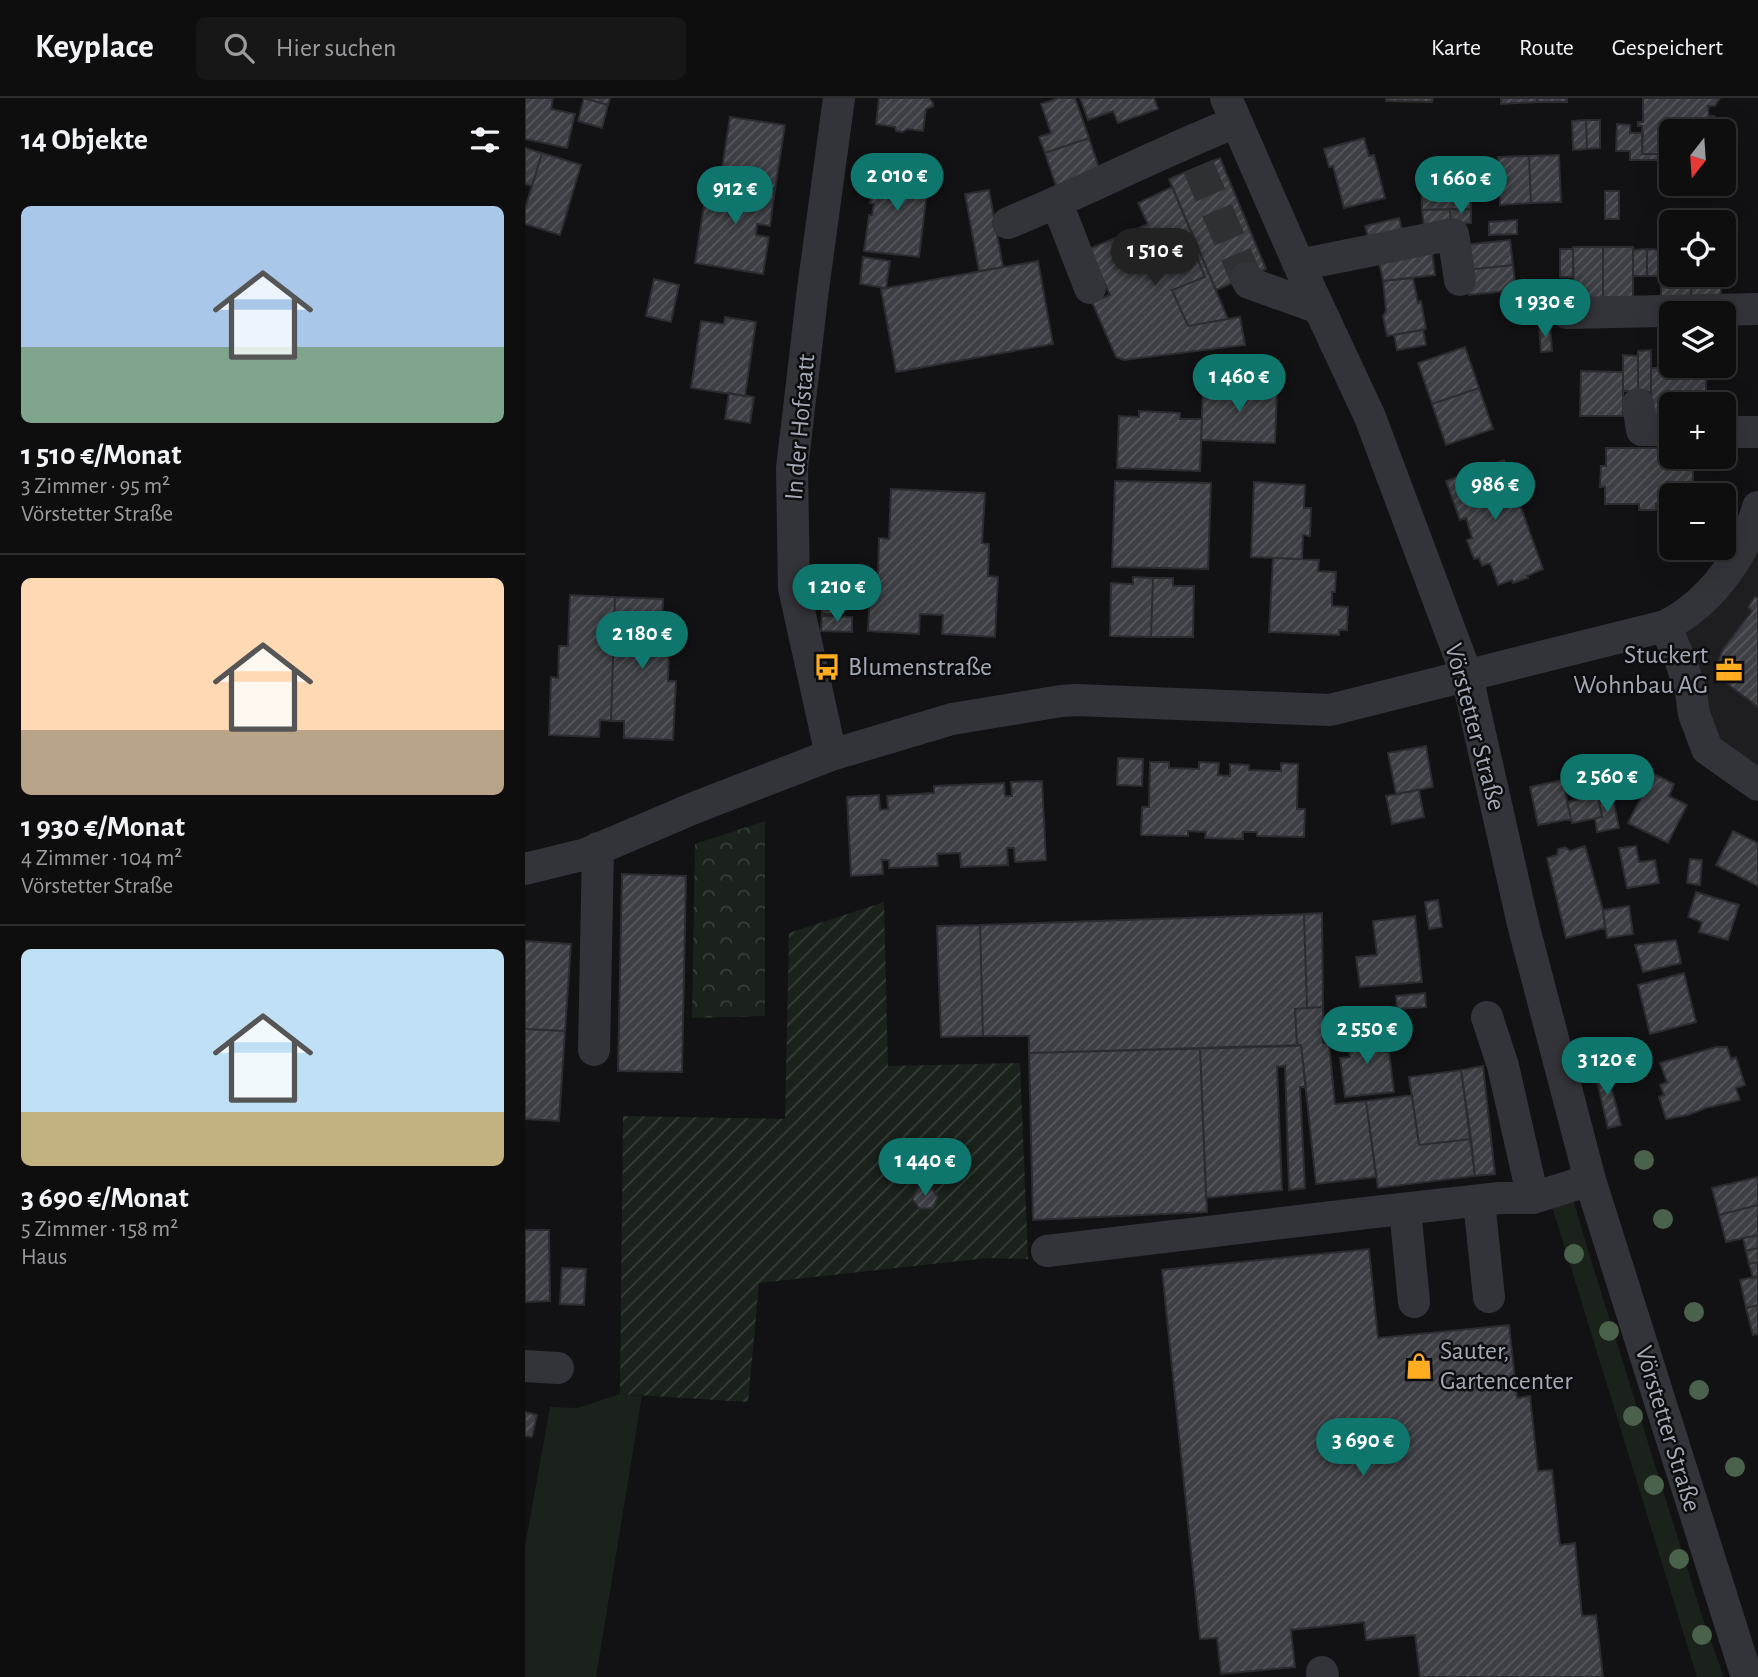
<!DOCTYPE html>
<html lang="de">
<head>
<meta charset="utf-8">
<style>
	body { margin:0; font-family:"Alegreya Sans",sans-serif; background:#171718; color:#f1f3f6; height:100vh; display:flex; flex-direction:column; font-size:26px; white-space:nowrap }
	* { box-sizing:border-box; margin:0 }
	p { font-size:23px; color:#9b9c9e }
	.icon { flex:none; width:38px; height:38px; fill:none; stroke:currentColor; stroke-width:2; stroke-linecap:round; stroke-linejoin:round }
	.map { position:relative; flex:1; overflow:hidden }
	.side { display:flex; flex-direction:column; background:#0e0e0f; width:525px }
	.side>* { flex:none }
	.needle { width:46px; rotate:197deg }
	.buttons { position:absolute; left:1134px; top:21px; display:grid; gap:14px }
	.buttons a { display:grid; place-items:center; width:77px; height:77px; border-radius:10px; background:#0e0e0f; box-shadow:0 7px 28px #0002,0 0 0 2px #2e2e2f; font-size:35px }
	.price { position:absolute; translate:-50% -60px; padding:0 16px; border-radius:24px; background:#0f766e; color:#fff; font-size:23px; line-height:46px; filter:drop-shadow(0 2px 4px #0008) }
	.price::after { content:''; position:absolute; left:50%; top:42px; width:21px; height:16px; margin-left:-10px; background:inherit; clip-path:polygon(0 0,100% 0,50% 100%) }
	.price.selected { background:#222; color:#fff }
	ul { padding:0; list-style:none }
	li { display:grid; align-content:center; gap:14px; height:371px; padding:0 21px }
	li+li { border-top:2px solid #2e2e2f }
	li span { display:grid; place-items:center; height:217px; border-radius:10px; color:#555 }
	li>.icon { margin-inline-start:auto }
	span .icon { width:126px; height:126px; fill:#fffc; stroke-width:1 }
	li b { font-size:30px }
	h2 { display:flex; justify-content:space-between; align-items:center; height:84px; padding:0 21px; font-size:30px }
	header { display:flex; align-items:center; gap:42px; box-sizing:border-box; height:98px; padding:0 35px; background:#0e0e0f; border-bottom:2px solid #2e2e2f }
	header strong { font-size:33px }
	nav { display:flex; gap:38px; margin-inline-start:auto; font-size:24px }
	.search { width:490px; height:63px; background:#171718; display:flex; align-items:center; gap:18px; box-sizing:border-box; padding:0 24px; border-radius:10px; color:#9b9c9e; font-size:26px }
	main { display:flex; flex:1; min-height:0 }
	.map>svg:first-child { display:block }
	.built { fill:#1e1e21 }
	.grass { fill:#1a221b }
	.park { fill:url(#park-crowns) }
	.garden { fill:url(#garden-furrows) }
	.building { fill:url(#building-hatch); stroke:#2c2c30; stroke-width:2 }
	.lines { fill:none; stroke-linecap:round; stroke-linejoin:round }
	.minor-tunnel { stroke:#2f3034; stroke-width:32; stroke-dasharray:32 16; stroke-linecap:butt }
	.minor { stroke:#333439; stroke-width:32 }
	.tree { fill:#4a614c }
	.labels { text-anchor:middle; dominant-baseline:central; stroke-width:5; stroke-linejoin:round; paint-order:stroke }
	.street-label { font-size:26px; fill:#a3a9b6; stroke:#0d0d0f }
	.poi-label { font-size:26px; fill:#a3a9b6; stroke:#0d0d0f; text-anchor:start }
</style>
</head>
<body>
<header>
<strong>Keyplace</strong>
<div class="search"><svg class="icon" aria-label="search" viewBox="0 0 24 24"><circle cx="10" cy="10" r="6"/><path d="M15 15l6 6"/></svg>Hier suchen</div>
<nav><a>Karte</a><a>Route</a><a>Gespeichert</a></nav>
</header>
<main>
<section class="side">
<h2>14 Objekte<svg class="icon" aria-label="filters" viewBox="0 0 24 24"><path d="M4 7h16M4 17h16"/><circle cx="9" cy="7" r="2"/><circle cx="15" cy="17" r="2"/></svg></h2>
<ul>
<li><span style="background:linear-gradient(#a9c7e8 65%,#7fa58c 0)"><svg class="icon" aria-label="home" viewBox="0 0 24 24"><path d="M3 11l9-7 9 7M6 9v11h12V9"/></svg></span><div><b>1 510 €/Monat</b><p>3 Zimmer · 95 m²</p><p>Vörstetter Straße</p></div></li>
<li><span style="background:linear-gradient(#ffd9b3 70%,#b9a48a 0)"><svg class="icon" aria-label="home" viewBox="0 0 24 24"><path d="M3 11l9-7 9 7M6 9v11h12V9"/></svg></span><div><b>1 930 €/Monat</b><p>4 Zimmer · 104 m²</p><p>Vörstetter Straße</p></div></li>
<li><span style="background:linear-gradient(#bfe0f5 75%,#c2b280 0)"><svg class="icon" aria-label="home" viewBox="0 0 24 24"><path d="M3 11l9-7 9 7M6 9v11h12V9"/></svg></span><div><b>3 690 €/Monat</b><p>5 Zimmer · 158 m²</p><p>Haus</p></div></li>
</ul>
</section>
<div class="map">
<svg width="1233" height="1579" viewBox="0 0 1233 1579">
	<defs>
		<pattern id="park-crowns" width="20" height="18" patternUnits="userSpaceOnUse" patternTransform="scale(1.75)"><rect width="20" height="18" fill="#1a221b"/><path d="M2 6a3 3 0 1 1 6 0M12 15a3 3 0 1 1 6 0" fill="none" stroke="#383f3a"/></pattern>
		<pattern id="garden-furrows" width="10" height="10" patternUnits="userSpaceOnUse" patternTransform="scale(1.75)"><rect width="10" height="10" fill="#1a221b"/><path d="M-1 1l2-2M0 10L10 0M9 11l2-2" fill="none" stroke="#383f3a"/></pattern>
		<pattern id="building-hatch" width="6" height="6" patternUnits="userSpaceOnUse" patternTransform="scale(1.75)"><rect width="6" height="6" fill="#3e3f44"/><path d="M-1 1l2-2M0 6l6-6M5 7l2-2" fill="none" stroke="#57585d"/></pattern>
	</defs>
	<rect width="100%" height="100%" fill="#121214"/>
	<path class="built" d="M1233,409V687L1182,651L1155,521Z"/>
	<path class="grass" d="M1048,1101L1067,1165L1180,1527L1199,1579H1172L1027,1108Z
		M95,1296L117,1298L71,1579H0V1448L25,1309L53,1310Z"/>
	<path class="park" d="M240,723V918L167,920L170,746Z"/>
	<path class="garden" d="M359,804L363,968L495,965L503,1161L462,1160L234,1185L223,1304L95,1296L98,1018L260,1021L264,835Z"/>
	<path class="building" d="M0,0H28L26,11L50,16L42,50L0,41Z
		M58,0H85L83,7Z
		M59,0L83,7L77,30L53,23Z
		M354,0H404L408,5V8L401,11L398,33L382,31L378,34L371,33L370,29L351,26Z
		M534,0H550L564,40L520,55L514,39L526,35L516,6Z
		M555,0H629L633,11L593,25L588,13L563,22Z
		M861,0H908L907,4L861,3Z
		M976,0H1012V4L976,6Z
		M1012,0H1042V4H1012Z
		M1118,0H1195L1190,8H1183L1184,18H1189L1195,24V30H1191V33H1146V62H1141V56H1117V28H1113V24H1118Z
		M205,19L260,27L250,91L195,83Z
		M1061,22H1075V50L1062,51Z
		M1061,22L1062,51L1048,52L1047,23Z
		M1092,26L1105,27V35H1118L1117,56H1141V62H1105V53H1091Z
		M564,40L576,76L532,91L520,55Z
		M839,40L844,58L849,57L860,100L819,110L808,68L804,69L799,51Z
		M0,50L17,55L7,88L0,86Z
		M17,55L56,67L35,137L0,126V111Z
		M1034,57L1036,104L1006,105L1004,58Z
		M1004,58L1006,105L975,107L973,59Z
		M695,60L741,171L691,192L644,81Z
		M350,70L404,77L394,159L339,153L344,117H347L349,106L345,105Z
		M925,76L926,96L946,95V111L897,112L896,77Z
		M183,81L250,91L245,128L232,126L231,137L244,139L238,176L170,165Z
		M647,89L675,155L671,157L680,179L647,192L663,228L715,219L720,247L599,262L591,259L567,204L585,197L564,151L623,126L613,105Z
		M464,92L478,169L454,173L440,96Z
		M1080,93H1094V121H1080Z
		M925,111L926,126L899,129L897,112Z
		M925,111H946V125L926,126Z
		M874,120L878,135L844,142L840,128Z
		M992,122V136L964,137V124Z
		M985,142L988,167L941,172L938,147Z
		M1048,149H1078V207L1049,204Z
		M1078,149H1108V205L1078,207Z
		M1136,149H1146V177H1166V207L1136,203Z
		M1035,151H1048V179H1035Z
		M1122,151L1136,152V178H1122Z
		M1122,151V178H1108V152Z
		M1199,152H1210V179H1196V177H1199Z
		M907,153L910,177L858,183L853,159Z
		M675,155L703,221L663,228L647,192L680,179L671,157Z
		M338,159L365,163L361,190L335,186Z
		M513,163L528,246L371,274L356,191Z
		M988,167L991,192L944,197L941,172Z
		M1166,177H1196V204L1166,207Z
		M888,180L893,205L896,203L901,231L862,238L858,218L861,213L858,183Z
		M129,181L154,187L146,224L121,218Z
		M200,219L231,224L220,298L166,290L176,223L199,226Z
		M1025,227L1027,253L1016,254L1014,228Z
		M898,232L901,247L872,252L869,237Z
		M940,249L954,290L907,306L893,265Z
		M1126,252V294L1113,293V253Z
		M1098,257L1113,258V293H1098Z
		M1126,270H1148V276L1181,277V306H1146V318H1126Z
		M1056,273L1098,274V318H1055Z
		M701,284L729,285L728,292L752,293L750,345L676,342L678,290L701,291Z
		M954,290L968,331L921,347L907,306Z
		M204,295L229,299L225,325L200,321Z
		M614,313L655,315V321H677L675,373L592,370L594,318L614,319Z
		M1081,350H1146V359H1162V369H1168V388H1162V397H1146V406H1131V412H1114V406H1080V389H1075L1076,368H1081Z
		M979,362L1018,471L1002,478L1003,480L988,485L987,482L973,487L965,465L957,468L954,460L949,461L942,442L947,440L941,420L935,422L921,383L940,376L939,373L959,366L960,369Z
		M590,383L686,385L683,471L587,469Z
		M729,384L780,387L779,410H786L785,438L778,437L777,461L726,459Z
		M366,391L460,395L457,445L464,446L463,478L473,479L470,539L417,536L418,517L395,516L394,536L343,533L346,474L353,475L354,440L364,441Z
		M748,460L794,462L793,473L811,474L810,494H807V508L823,509L822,532H814V537L744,534Z
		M608,479L628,480L626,539L585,538L586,485L608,486Z
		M628,480H648V488H669L668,539H626Z
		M45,497L90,499L86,623L75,622L74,639L24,637L26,579L33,580L34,548H43Z
		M1230,498L1233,500V609L1205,588L1194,575L1192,565L1198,551L1227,513L1223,509Z
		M90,499L138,501L136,548H144L143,583H151L148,642L99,640V623H86Z
		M297,502H313V516H297Z
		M297,518L327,519V534L296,533Z
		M901,648L908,689L871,696L863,655Z
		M593,660L618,661L617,688L592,687Z
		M625,664H644V670L674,671V664L694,665L693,677L705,678V666L724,667V672L756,673V665L773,666L772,711H780L779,739L732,738V734H718V741L680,740L681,734L663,733V738L616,737L617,709H624Z
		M1123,673L1149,686L1144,698L1162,707L1143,745L1103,725L1122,688L1116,686Z
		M1038,682L1046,721L1013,727L1005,689Z
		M517,683L521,762L490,764L489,750H482L483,767L436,769L435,755L412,756L413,768L364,770V762H357L358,776L326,778L322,699L354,697L355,712L363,711L362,698L409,695V688L479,685L480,698H487L486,684Z
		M894,692L899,719L867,726L861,698Z
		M1087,695L1094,730L1072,734L1070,720L1077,719L1073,697Z
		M1073,697L1077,719L1047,725L1042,704Z
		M1208,733L1233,745V788L1191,767Z
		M1060,748L1078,812L1080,830L1041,840L1022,760L1032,757L1033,751L1040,749L1045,753Z
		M1111,748L1114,764L1130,762L1134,785L1102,790L1094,750Z
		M1165,761L1177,762L1175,787L1162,785Z
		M97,776L161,778L157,974L93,973Z
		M1171,794L1214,807L1203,842L1174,834L1177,824L1163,819Z
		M913,802L917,829L904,831L900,804Z
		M1104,808L1108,836L1082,840L1078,812Z
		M797,815L798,909L782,910L779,816Z
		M779,816L782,910L770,911L772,948L504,955V938H458L455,827Z
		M890,818L897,884L835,889L831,859L852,857L848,823Z
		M455,827L458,938L416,939L412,828Z
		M1151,842L1156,865L1118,874L1110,847Z
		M0,843L46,846L40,933L0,931Z
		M1159,875L1171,924L1125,936L1113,887Z
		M900,895L901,909L872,911L871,898Z
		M798,909V945L804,946L810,1006L841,1003L851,1079L791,1086L776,947L772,948L770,911Z
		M0,931L40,933L34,1023L0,1021Z
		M858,933L860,954H864L869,994L820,999L815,960L825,959L822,937Z
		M776,947L781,989H775L780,1090L764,1092L760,968L752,969L757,1092L681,1100L675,950Z
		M1191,949H1202L1206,961L1211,959L1220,987L1211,990L1215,1002L1181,1010L1163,1017L1141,1021L1134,999L1139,997L1135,987L1142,984L1135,965Z
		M675,950L682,1114L508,1122L504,955Z
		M958,968L970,1076L950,1078L936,972Z
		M1081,968L1096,1027L1083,1030L1069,971Z
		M936,972L946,1041L894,1047L884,979Z
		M887,997L894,1047L946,1041L950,1078L853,1090L841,1003Z
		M1233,1079V1107L1194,1117L1187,1090Z
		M405,1088L413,1099L408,1110L395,1111L387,1101L393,1090Z
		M1233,1107V1137L1201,1144L1194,1117Z
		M0,1132H24L25,1203L0,1204Z
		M1233,1137V1150L1221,1153L1218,1140Z
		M1233,1150V1164L1224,1166L1221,1153Z
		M844,1151L853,1240L984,1227L992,1300L1005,1298L1013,1373L1027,1372L1035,1447L1050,1445L1057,1518L1071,1517L1078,1579H895L890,1537L841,1542L839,1524L766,1532L770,1569L696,1576L692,1540L675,1541L637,1172Z
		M1233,1164V1178L1228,1180L1224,1166Z
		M37,1170L61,1171L59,1207L35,1206Z
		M1233,1178V1207L1221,1210L1215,1182Z
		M1233,1207V1236L1228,1237L1221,1210Z
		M0,1314L12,1317L7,1339L0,1338Z"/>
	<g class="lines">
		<path class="minor-tunnel" d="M673,68L721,180"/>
		<path class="minor" d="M701,0L774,167L845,319L942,578L998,826L1065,1082L1222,1579
			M532,105L565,190
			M483,125C560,93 634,55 711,24
			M774,167L928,136L935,182
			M721,180L724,185L794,210
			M1042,215L1233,211
			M1113,306L1117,332H1146
			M1199,334H1233
			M1140,528L1156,564L1166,594L1169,616L1182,651L1233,687
			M306,657L269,490L267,370L288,191L314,0
			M0,771L61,756L169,710L306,657L427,621L536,603L552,602L805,612L1140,528C1186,505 1220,457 1233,409
			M962,919L978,968L1008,1100L1065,1082
			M69,952L73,750
			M954,1103L964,1199
			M880,1111L889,1204
			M522,1153L850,1114L975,1100H1008
			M0,1268L33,1270
			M797,1574L798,1579"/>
	</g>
	<g class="tree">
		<circle cx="1119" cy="1062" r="10"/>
		<circle cx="1138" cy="1121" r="10"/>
		<circle cx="1049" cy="1156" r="10"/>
		<circle cx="1169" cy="1214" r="10"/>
		<circle cx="1084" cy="1233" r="10"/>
		<circle cx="1174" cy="1292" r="10"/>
		<circle cx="1108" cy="1318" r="10"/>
		<circle cx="1210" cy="1369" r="10"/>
		<circle cx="1129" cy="1387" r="10"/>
		<circle cx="1154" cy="1461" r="10"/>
		<circle cx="1177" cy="1537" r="10"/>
	</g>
	<defs>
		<symbol id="bus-bare" viewBox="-9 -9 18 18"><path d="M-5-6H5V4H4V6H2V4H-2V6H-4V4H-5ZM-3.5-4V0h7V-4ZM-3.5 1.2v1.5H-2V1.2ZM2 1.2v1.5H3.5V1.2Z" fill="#ffad20" stroke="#0d0d0f" stroke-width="2.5" paint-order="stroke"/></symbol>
		<symbol id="office-bare" viewBox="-9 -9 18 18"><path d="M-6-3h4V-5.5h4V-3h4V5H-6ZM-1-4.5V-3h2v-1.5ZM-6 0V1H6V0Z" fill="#ffad20" stroke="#0d0d0f" stroke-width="2.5" paint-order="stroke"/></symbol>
		<symbol id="shop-bare" viewBox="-9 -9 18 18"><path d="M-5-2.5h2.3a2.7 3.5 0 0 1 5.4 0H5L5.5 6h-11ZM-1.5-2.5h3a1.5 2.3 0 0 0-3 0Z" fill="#ffad20" stroke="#0d0d0f" stroke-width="2.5" paint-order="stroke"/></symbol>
	</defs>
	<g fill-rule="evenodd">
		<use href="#bus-bare" x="283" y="550" width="38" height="38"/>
		<use href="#office-bare" x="1185" y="553" width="38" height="38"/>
		<use href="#shop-bare" x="875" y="1249" width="38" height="38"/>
	</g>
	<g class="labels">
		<g class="street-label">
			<text transform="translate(275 329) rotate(-85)">In der Hofstatt</text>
			<text transform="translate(950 629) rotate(75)">Vörstetter Straße</text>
			<text transform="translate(1143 1331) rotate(73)">Vörstetter Straße</text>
		</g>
		<g class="poi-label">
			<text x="1183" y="557" text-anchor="end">Stuckert<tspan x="1183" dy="30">Wohnbau AG</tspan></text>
			<text x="323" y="569">Blumenstraße</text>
			<text x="915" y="1253">Sauter,<tspan x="915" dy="30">Gartencenter</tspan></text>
		</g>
	</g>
</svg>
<div class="buttons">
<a><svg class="needle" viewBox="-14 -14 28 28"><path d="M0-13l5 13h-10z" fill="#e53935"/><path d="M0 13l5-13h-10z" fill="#9b9c9e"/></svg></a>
<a><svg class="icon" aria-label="locate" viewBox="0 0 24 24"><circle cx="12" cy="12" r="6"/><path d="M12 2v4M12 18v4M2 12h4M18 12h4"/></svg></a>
<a><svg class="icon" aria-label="layers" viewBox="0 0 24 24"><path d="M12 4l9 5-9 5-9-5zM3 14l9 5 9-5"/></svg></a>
<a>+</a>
<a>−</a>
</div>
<b class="price" style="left:372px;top:115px">2 010 €</b>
<b class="price" style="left:936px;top:118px">1 660 €</b>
<b class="price" style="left:210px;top:128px">912 €</b>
<b class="price selected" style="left:630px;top:190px">1 510 €</b>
<b class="price" style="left:1020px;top:241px">1 930 €</b>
<b class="price" style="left:714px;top:316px">1 460 €</b>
<b class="price" style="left:970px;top:424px">986 €</b>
<b class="price" style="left:312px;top:526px">1 210 €</b>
<b class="price" style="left:117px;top:573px">2 180 €</b>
<b class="price" style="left:1082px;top:716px">2 560 €</b>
<b class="price" style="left:842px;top:968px">2 550 €</b>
<b class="price" style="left:1082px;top:999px">3 120 €</b>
<b class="price" style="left:400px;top:1100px">1 440 €</b>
<b class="price" style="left:838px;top:1380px">3 690 €</b>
</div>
</main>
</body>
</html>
